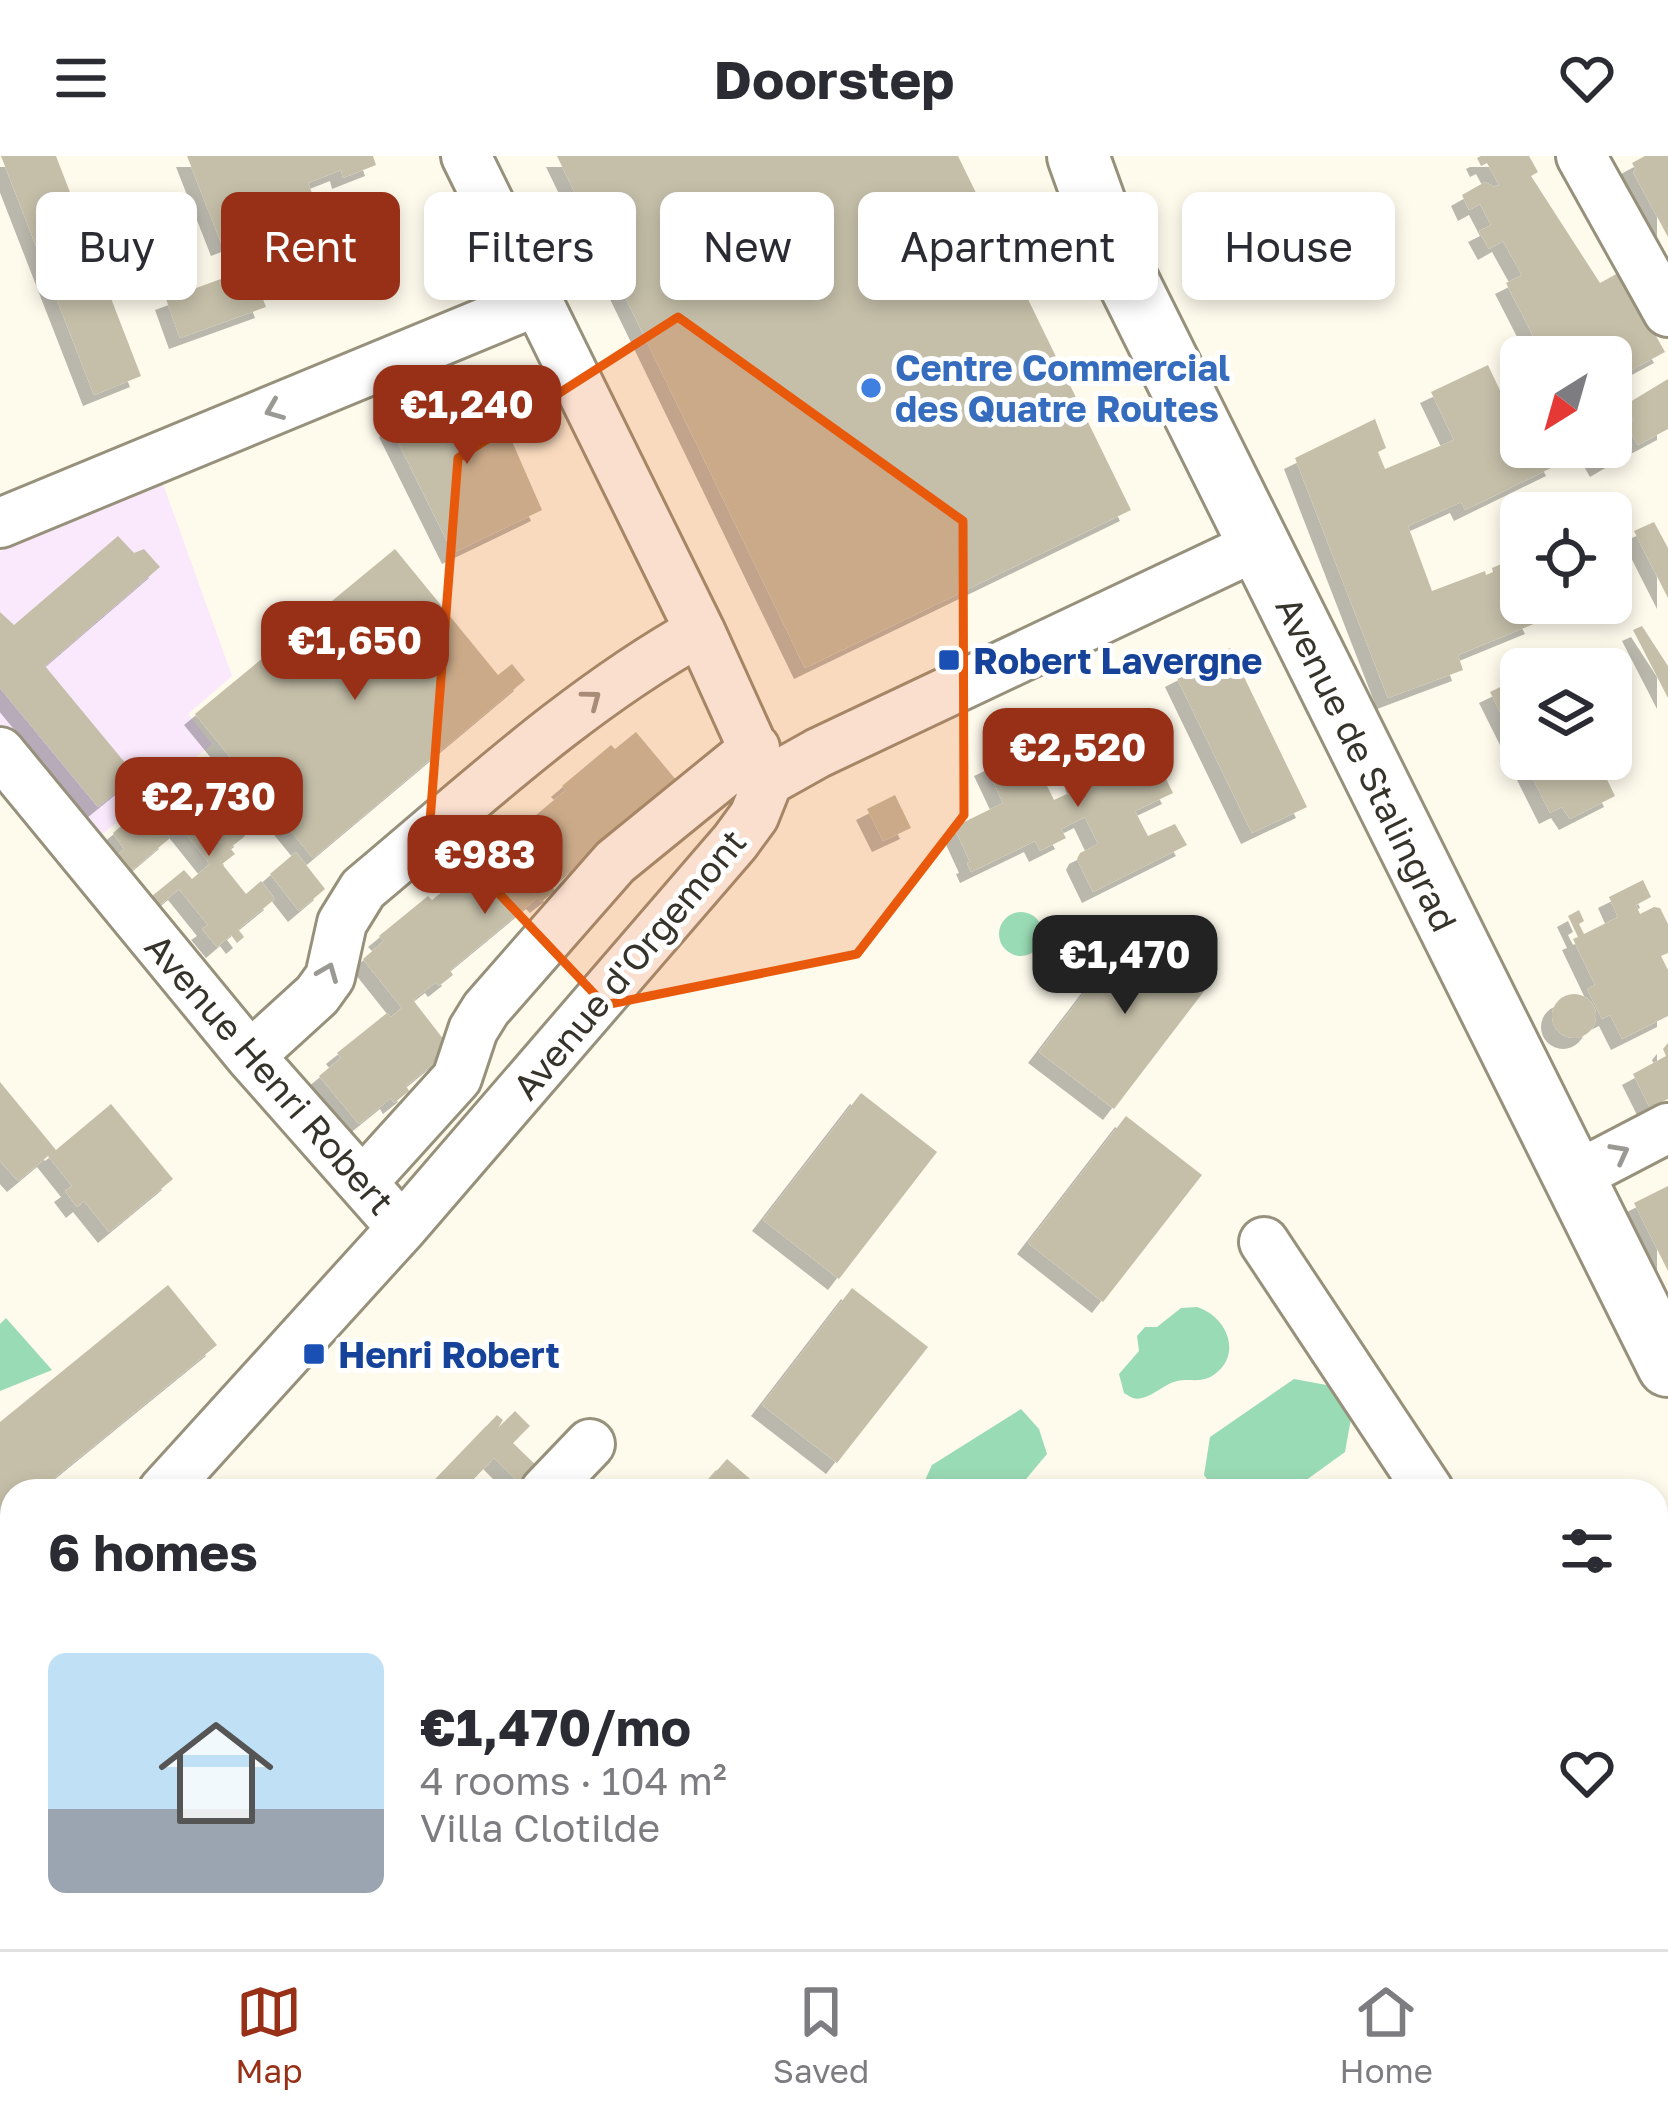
<!DOCTYPE html>
<html lang="en">
<head>
<meta charset="utf-8">
<style>
	body { margin:0; font-family:"Golos Text",sans-serif; background:#f7f7f7; color:#2b2b33; height:100vh; display:flex; flex-direction:column; font-size:45px; white-space:nowrap }
	* { box-sizing:border-box; margin:0 }
	p { font-size:39px; color:#7c7c81 }
	.icon { flex:none; width:66px; height:66px; fill:none; stroke:currentColor; stroke-width:2; stroke-linecap:round; stroke-linejoin:round }
	.map { position:relative; flex:1; overflow:hidden }
	.side { position:absolute; left:0px; top:1323px; width:1668px; height:471px; display:flex; flex-direction:column; background:#fff; border-radius:36px 36px 0 0; box-shadow:0 6px 18px #0003 }
	.side>* { flex:none }
	.top-card { position:absolute; left:36px; top:36px; width:1596px; height:108px; display:flex; gap:24px }
	.needle { width:78px; rotate:217deg }
	.buttons { position:absolute; left:1500px; top:180px; display:grid; gap:24px }
	.buttons a { display:grid; place-items:center; width:132px; height:132px; border-radius:18px; background:#fff; box-shadow:0 6px 18px #0003; font-size:60px }
	.price { position:absolute; translate:-50% -102px; padding:0 27px; border-radius:24px; background:#983018; color:#fff; font-size:39px; line-height:78px; filter:drop-shadow(0 3px 6px #0008) }
	.price::after { content:''; position:absolute; left:50%; top:72px; width:36px; height:27px; margin-left:-18px; background:inherit; clip-path:polygon(0 0,100% 0,50% 100%) }
	.price.on { background:#222; color:#fff }
	ul { padding:0; list-style:none }
	li { display:flex; align-items:center; gap:36px; height:300px; padding:0 48px }
	li+li { border-top:3px solid #e1e1e2 }
	li span { display:grid; place-items:center; flex:none; width:336px; height:240px; border-radius:18px; color:#555 }
	li>.icon { margin-inline-start:auto }
	span .icon { width:144px; height:144px; fill:#fffc; stroke-width:1 }
	li b { font-size:51px }
	h2 { display:flex; justify-content:space-between; align-items:center; height:144px; padding:0 48px; font-size:51px }
	.pill { padding:0 42px; border-radius:18px; background:#fff; box-shadow:0 6px 18px #0003; font-size:42px; line-height:108px }
	.pill.on { background:#983018; color:#fff }
	header { display:flex; justify-content:space-between; align-items:center; height:156px; padding:0 48px; background:#fff; font-size:54px; font-weight:700 }
	.tabs { display:flex; justify-content:space-around; align-items:center; height:168px; border-top:3px solid #e1e1e2; background:#fff; font-size:33px; color:#7c7c81 }
	.tabs a { display:grid; justify-items:center; gap:6px }
	.tabs .on { color:#983018 }
	.map>svg:first-child { display:block }
	.education { fill:#fae9fc }
	.green { fill:#99dbb4 }
	.building { fill:#c5bfa9; filter:url(#shadow) }
	.lines { fill:none; stroke-linecap:round; stroke-linejoin:round }
	.minor-casing { stroke:#97917c; stroke-width:54 }
	.major-casing { stroke:#97917c; stroke-width:66 }
	.minor { stroke:#fff; stroke-width:48 }
	.major { stroke:#fff; stroke-width:60 }
	.oneway { stroke:#9a9994 }
	.marked { fill:#e8590c; fill-opacity:0.2; stroke:#e8590c; stroke-width:9; stroke-linejoin:round }
	.shop-dot { fill:#3f7fe0; stroke:#fff; stroke-width:4.5 }
	.transit-dot { fill:#1a4fb4; stroke:#fff; stroke-width:4.5 }
	.labels { text-anchor:middle; dominant-baseline:central; stroke-width:10; stroke-linejoin:round; paint-order:stroke }
	.shop-label { font-size:36px; font-weight:bold; fill:#366cbe; stroke:#fff; text-anchor:start }
	.transit-label { font-size:36px; font-weight:bold; fill:#164399; stroke:#fff; text-anchor:start }
	.street-label { font-size:36px; fill:#36332a; stroke:#fff }
</style>
</head>
<body>
<header><svg class="icon" aria-label="menu" viewBox="0 0 24 24"><path d="M4 6h16M4 12h16M4 18h16"/></svg>Doorstep<svg class="icon" aria-label="heart" viewBox="0 0 24 24"><path d="M12 20l-8-8c-3-5 5-10 8-4 3-6 11-1 8 4z"/></svg></header>
<div class="map">
<svg width="1668" height="1793" viewBox="0 0 1668 1793">
	<defs>
		<filter id="shadow"><feDropShadow dx="-11" dy="11" stdDeviation="0" flood-color="#0004"/></filter>
	</defs>
	<rect width="100%" height="100%" fill="#fefaec"/>
	<path class="education" d="M163,328L232,520L188,558L212,588L94,685L0,568V395Z"/>
	<path class="green" d="M999 778a22 22 0 1 1 44 0a22 22 0 1 1-44 0Z
		M1197,1151C1226,1160 1243,1197 1215,1218C1202,1228 1191,1222 1177,1225C1164,1228 1155,1239 1142,1242C1134,1244 1131,1241 1124,1237L1119,1218L1139,1195L1137,1180L1145,1171H1157L1181,1152Z
		M6,1162L52,1214L0,1235V1168Z
		M1294,1223L1332,1230L1352,1257L1345,1296L1291,1335H1216L1204,1319L1210,1281Z
		M1021,1253L1039,1273L1047,1298L1016,1335H920L932,1309Z"/>
	<path class="building" d="M1,0H56L141,220L94,239Z
		M187,0H373L376,9L343,22L341,14L308,27L318,52L222,89Z
		M557,0H958L1131,354L805,512Z
		M1481,0H1529L1538,16L1531,20L1600,127L1620,116L1665,196L1611,225V201H1544L1506,127L1522,119L1503,85L1489,93L1479,75L1491,69L1480,48L1469,54L1462,39L1485,26L1494,31L1499,29L1487,7L1481,10L1477,2Z
		M1645,0H1668V81L1633,16L1636,14L1632,7Z
		M251,112L266,151L180,182L166,143Z
		M1488,209L1505,245L1521,237V291H1548L1557,309L1465,354L1461,346L1408,370L1432,435L1485,415L1486,419L1493,416L1492,412L1506,406L1521,437V447H1526L1536,467L1458,499L1463,514L1388,542L1295,302L1375,263L1386,292L1378,296L1385,313L1454,284L1431,236Z
		M1668,223V273L1638,289L1626,269L1634,264L1625,249Z
		M481,226L497,260L500,258L542,354L453,397L390,270Z
		M1611,276L1623,297L1601,310L1590,291H1611Z
		M1654,366L1668,392V442L1634,375Z
		M118,380L134,397L144,393L160,411L45,510L136,620L98,651L0,532V456L14,469Z
		M395,393L498,519L512,508L525,524L313,702L195,558Z
		M1642,470L1668,510V542L1633,474Z
		M1230,492L1307,651L1252,677L1176,520Z
		M1521,521V598L1490,536Z
		M1132,555L1173,637L1135,655L1148,680L1175,668L1187,689L1093,736L1077,703L1080,697L1098,688L1085,661L1061,673L1066,682L1040,695L1035,685L971,716L967,707L970,706L954,671L1003,647L985,609L1027,589L1054,644L1080,632L1076,622L1101,610L1106,620L1119,613L1100,573Z
		M636,576L677,625L552,730L555,735L541,746L537,742L450,814L453,819L439,830L436,826L413,844L451,893L406,930L409,935L394,947L391,942L359,968L319,920L341,902L337,897L387,857L391,861L402,852L363,803L384,785L379,780L428,740L432,744L474,710L470,705L519,664L524,669L566,634L562,630L611,589L615,593Z
		M1523,603H1597L1615,640L1570,663L1562,651L1550,657Z
		M189,607L245,680L230,692L235,698L222,708L246,738L261,725L275,743L238,773L244,781L237,787L231,779L217,791L202,773L208,769L179,733L154,754L146,745L184,714L192,723L210,708L153,637Z
		M240,624L258,648L253,653L234,629Z
		M895,639L911,672L883,685L867,653Z
		M138,656L152,672L158,667L170,682L125,720L112,704L124,693L113,677Z
		M296,696L325,733L299,755L270,718Z
		M1643,724L1651,741L1636,749L1640,758L1654,751L1660,752L1668,768V797L1661,800L1668,814V860L1622,883L1610,859L1602,863L1587,833L1595,829L1573,783L1578,781L1568,760L1579,754L1584,765L1579,768L1584,778L1618,761L1609,741Z
		M1137,768L1211,826L1114,953L1039,896Z
		M1552 860a22 22 0 1 1 44 0a22 22 0 1 1-44 0Z
		M1668,887V943L1650,952L1633,918L1666,900L1663,893Z
		M0,926L56,994L111,948L173,1023L109,1076L84,1045L77,1051L65,1035L72,1030L48,1000L18,1025L0,1005Z
		M861,937L937,996L839,1123L763,1064Z
		M1126,960L1202,1019L1103,1146L1028,1087Z
		M1668,1030V1115L1634,1047Z
		M168,1129L217,1189L38,1335H12V1357L0,1366V1266Z
		M852,1132L928,1191L837,1307L762,1249Z
		M515,1255L530,1270L513,1287L546,1319L531,1335H503L515,1323L494,1302L468,1329L471,1331L467,1335H424L497,1259L503,1264L498,1272Z
		M727,1303L764,1335H699Z
		M1668,1647V1793H1654L1658,1787L1656,1667Z
		M397,1782H479L477,1787L485,1793H413Z
		M507,1782H564L556,1793H543L546,1789L540,1784L534,1793H524Z
		M696,1782H774L788,1793H710Z
		M847,1782H901L906,1786L901,1793H851L843,1787Z
		M951,1782H970L983,1792L987,1786L996,1793H958L948,1785Z
		M997,1782H1036L1041,1786L1035,1793H1012Z
		M1123,1782H1184L1175,1793H1122L1117,1789Z
		M1288,1782H1350V1788L1329,1789V1793H1289Z
		M1413,1782H1467L1472,1785L1466,1793H1409Z
		M1536,1782H1575L1568,1793H1529Z"/>
	<g class="lines">
		<defs>
			<path id="minor" d="M466,0L700,475L768,625
				M1581,0L1668,156
				M0,367L537,145
				M0,596L250,900L402,1072
				M250,900L317,839L330,821L342,767L363,733C472,642 576,544 700,475
				M1572,1022L1668,972
				M362,1027L457,922L473,874L486,853L615,706L755,592
				M1264,1086L1429,1335
				M163,1335L402,1072L735,686L754,660L768,625L818,597L1258,389
				M545,1335L590,1288
				M0,1520L12,1507
				M1656,1605H1668
				M0,1684L12,1687
				M358,1782L371,1793
				M56,1793L61,1782
				M1214,1793L1223,1782"/>
			<path id="major" d="M1078,0L1110,89L1668,1210"/>
		</defs>
		<use href="#minor" class="minor-casing"/>
		<use href="#major" class="major-casing"/>
		<use href="#minor" class="minor"/>
		<use href="#major" class="major"/>
	</g>
	<defs><path id="oneway-chevron" d="M-2-3.5L2.5 0L-2 3.5" fill="none" stroke-width="1.6" stroke-linecap="round" stroke-linejoin="round" transform="scale(3)"/></defs>
	<g class="oneway">
		<use href="#oneway-chevron" transform="translate(274 254) rotate(158)"/>
		<use href="#oneway-chevron" transform="translate(592 543) rotate(-37)"/>
		<use href="#oneway-chevron" transform="translate(328 816) rotate(-68)"/>
		<use href="#oneway-chevron" transform="translate(1620 997) rotate(-28)"/>
	</g>
	<path class="marked" d="M678,161L963,365L964,659L857,798L605,849L430,665L458,302Z"/>
	<circle class="shop-dot" cx="871" cy="232" r="12"/>
	<g class="transit-dot">
		<rect x="937" y="492" width="24" height="24" rx="6"/>
		<rect x="302" y="1186" width="24" height="24" rx="6"/>
	</g>
	<g class="labels">
		<g class="shop-label">
			<text x="895" y="211">Centre Commercial<tspan x="895" dy="41">des Quatre Routes</tspan></text>
		</g>
		<g class="transit-label">
			<text x="973" y="504">Robert Lavergne</text>
			<text x="338" y="1198">Henri Robert</text>
		</g>
		<g class="street-label">
			<text transform="translate(1367 608) rotate(64)">Avenue de Stalingrad</text>
			<text transform="translate(629 808) rotate(-50)">Avenue d'Orgemont</text>
			<text transform="translate(270 918) rotate(49)">Avenue Henri Robert</text>
		</g>
	</g>
</svg>
<div class="buttons">
<a><svg class="needle" viewBox="-14 -14 28 28"><path d="M0-13l5 13h-10z" fill="#e53935"/><path d="M0 13l5-13h-10z" fill="#7c7c81"/></svg></a>
<a><svg class="icon" aria-label="locate" viewBox="0 0 24 24"><circle cx="12" cy="12" r="6"/><path d="M12 2v4M12 18v4M2 12h4M18 12h4"/></svg></a>
<a><svg class="icon" aria-label="layers" viewBox="0 0 24 24"><path d="M12 4l9 5-9 5-9-5zM3 14l9 5 9-5"/></svg></a>
</div>
<b class="price" style="left:467px;top:311px">€1,240</b>
<b class="price" style="left:355px;top:547px">€1,650</b>
<b class="price" style="left:1078px;top:654px">€2,520</b>
<b class="price" style="left:209px;top:703px">€2,730</b>
<b class="price" style="left:485px;top:761px">€983</b>
<b class="price on" style="left:1125px;top:861px">€1,470</b>
<div class="top-card">
<a class="pill">Buy</a>
<a class="pill on">Rent</a>
<a class="pill">Filters</a>
<a class="pill">New</a>
<a class="pill">Apartment</a>
<a class="pill">House</a>
</div>
<section class="side">
<h2>6 homes<svg class="icon" aria-label="filters" viewBox="0 0 24 24"><path d="M4 7h16M4 17h16"/><circle cx="9" cy="7" r="2"/><circle cx="15" cy="17" r="2"/></svg></h2>
<ul>
<li><span style="background:linear-gradient(#bfe0f5 65%,#9aa5b1 0)"><svg class="icon" aria-label="home" viewBox="0 0 24 24"><path d="M3 11l9-7 9 7M6 9v11h12V9"/></svg></span><div><b>€1,470/mo</b><p>4 rooms · 104 m²</p><p>Villa Clotilde</p></div><svg class="icon" aria-label="heart" viewBox="0 0 24 24"><path d="M12 20l-8-8c-3-5 5-10 8-4 3-6 11-1 8 4z"/></svg></li>
</ul>
</section>
</div>
<nav class="tabs">
<a class="on"><svg class="icon" aria-label="map" viewBox="0 0 24 24"><path d="M3 6l6-2 6 2 6-2v14l-6 2-6-2-6 2zM9 4v14M15 6v14"/></svg>Map</a>
<a><svg class="icon" aria-label="saved" viewBox="0 0 24 24"><path d="M7 4h10v16l-5-4-5 4z"/></svg>Saved</a>
<a><svg class="icon" aria-label="home" viewBox="0 0 24 24"><path d="M3 11l9-7 9 7M6 9v11h12V9"/></svg>Home</a>
</nav>
</body>
</html>
